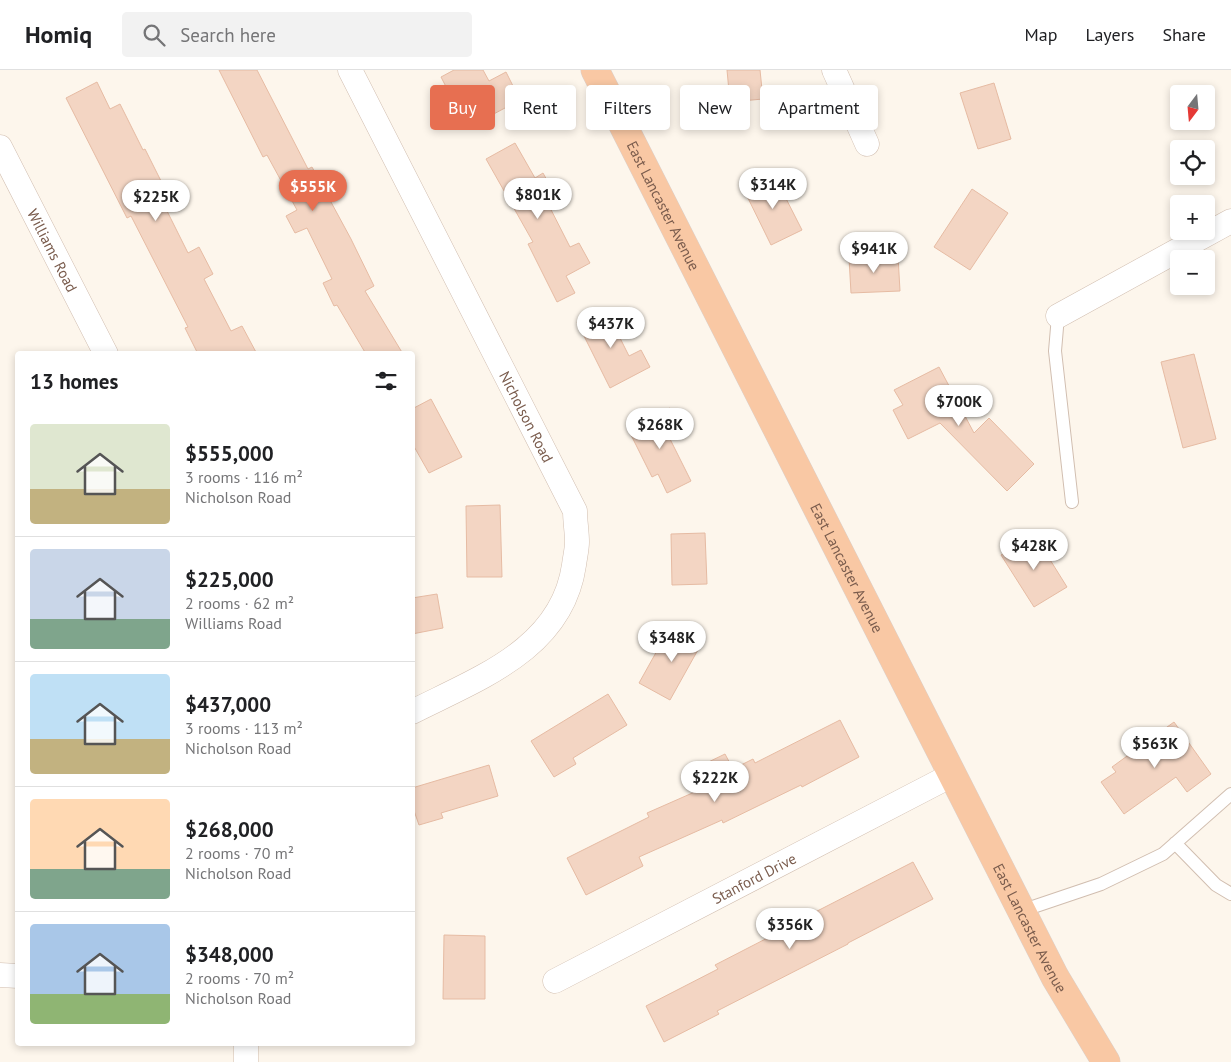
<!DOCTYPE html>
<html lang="en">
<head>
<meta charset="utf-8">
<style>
	body { margin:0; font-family:"PT Sans",sans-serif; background:#f2f2f2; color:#202124; height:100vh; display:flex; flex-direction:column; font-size:19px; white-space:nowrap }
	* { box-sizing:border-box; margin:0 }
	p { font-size:16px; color:#757577 }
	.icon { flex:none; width:28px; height:28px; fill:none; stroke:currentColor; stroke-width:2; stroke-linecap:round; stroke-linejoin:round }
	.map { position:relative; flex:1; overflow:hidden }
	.drawer { position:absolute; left:15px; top:281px; width:400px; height:695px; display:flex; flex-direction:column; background:#fff; border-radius:5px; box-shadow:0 2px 8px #0003 }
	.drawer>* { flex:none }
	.guide { position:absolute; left:430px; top:15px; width:475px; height:45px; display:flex; gap:10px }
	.needle { width:32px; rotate:196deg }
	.controls { position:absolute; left:1170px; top:15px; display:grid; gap:10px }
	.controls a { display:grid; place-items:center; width:45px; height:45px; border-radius:5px; background:#fff; box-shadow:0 2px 8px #0003; font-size:25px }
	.price { position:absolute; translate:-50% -42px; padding:0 11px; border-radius:18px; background:#fff; color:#222; font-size:16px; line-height:32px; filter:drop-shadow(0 1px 2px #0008) }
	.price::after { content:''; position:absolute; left:50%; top:30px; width:15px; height:11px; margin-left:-8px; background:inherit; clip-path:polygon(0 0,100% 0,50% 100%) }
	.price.on { background:#e76f51; color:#fff }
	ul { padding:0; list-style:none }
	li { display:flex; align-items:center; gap:15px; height:125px; padding:0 15px }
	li+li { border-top:1px solid #e0e0e0 }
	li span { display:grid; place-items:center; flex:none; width:140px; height:100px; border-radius:5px; color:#555 }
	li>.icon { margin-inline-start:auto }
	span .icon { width:60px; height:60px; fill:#fffc; stroke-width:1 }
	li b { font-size:21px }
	h2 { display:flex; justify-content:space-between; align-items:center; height:60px; padding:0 15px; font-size:21px }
	.pill { padding:0 18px; border-radius:5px; background:#fff; box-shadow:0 2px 8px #0003; font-size:18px; line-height:45px }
	.pill.on { background:#e76f51; color:#fff }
	header { display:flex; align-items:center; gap:30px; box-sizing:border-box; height:70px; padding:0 25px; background:#fff; border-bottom:1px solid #e0e0e0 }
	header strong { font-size:24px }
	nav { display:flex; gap:28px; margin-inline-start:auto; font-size:18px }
	.search { width:350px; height:45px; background:#f2f2f2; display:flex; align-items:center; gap:12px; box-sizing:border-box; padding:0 18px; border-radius:5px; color:#757577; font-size:19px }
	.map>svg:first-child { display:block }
	.building { fill:#f3d5c3; stroke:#e6bba3 }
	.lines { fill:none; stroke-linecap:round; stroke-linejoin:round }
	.service-casing { stroke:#d1beb0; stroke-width:14 }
	.minor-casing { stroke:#d1beb0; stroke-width:25 }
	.trunk-casing { stroke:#dad1cd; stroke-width:29 }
	.service { stroke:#fff; stroke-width:12 }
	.minor { stroke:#fff; stroke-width:24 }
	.trunk { stroke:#f9c8a4; stroke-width:28 }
	.labels { text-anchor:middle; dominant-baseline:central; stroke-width:5; stroke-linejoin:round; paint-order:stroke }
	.street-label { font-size:15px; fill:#7a5c4d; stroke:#fffaf3 }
</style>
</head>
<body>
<header>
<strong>Homiq</strong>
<div class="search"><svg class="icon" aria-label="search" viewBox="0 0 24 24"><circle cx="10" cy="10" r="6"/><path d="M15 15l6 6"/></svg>Search here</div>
<nav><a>Map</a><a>Layers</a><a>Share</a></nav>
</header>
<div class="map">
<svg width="1231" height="992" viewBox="0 0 1231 992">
	<rect width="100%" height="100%" fill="#fdf6ec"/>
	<path class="building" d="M219,0H257L308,99L312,97L351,169L374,216L365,221L403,284H366L337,235L334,236L323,213L332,209L307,158L295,163L286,146L297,140L267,85L263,87Z
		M454,0H483L489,11L506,2L520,30L473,55L463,35L457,38L441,7Z
		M727,0H760L763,29L730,32Z
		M97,12L110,39L120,34L143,80L145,79L169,127L162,131L188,183L199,177L213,204L204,209L231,261L242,256L257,284H198L185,258L188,257L131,146L127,148L66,28Z
		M994,13L1011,69L978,79L960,23Z
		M515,73L535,108L543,103L553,121L544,126L570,177L579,173L590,193L566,206L575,223L557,232L528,174L533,172L486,89Z
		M774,105L802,160L771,175L744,120Z
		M972,119L1008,143L970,200L934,177Z
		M898,186L900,221L851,223L849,188Z
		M605,238L629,286L641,280L650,297L610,318L577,252Z
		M1194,284L1216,369L1183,378L1161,292Z
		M939,297L974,363L989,348L1034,394L1007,421L940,353L908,369L893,340L903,335L894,320Z
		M431,329L462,387L429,403L412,373V339Z
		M670,338L678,356L666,361L691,411L667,423L658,404L652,407L628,359Z
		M500,435L502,507H467L466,436Z
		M705,463L707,514L672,515L671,464Z
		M1034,464L1067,517L1034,537L1001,485Z
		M437,524L443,558L412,564V528Z
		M678,554L704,569L670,630L639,613L658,579L663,581Z
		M608,624L627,655L573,688L576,694L554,707L531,671Z
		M840,650L859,687L802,717L801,715L723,753L722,750L639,787L643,796L586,825L567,788L649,747L647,743L706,717L696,698L725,684L733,699L753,689L755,693Z
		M1174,652L1211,704L1187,722L1176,707L1124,744L1101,712L1116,702L1112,697Z
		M489,695L498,726L441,743L443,748L419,755L412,735V718Z
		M913,792L933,829L848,873V874L717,941L719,944L664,972L646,936L718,899L715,895L783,860L782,859Z
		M444,865L485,866V929H443Z"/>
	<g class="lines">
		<defs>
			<path id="service" d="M1058,246L1055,281L1072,432
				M1175,773L1216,815L1231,824
				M1021,841L1101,814L1163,784L1231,724"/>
			<g id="minor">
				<path id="s1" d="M350,0L575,441C575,451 577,462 577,472C577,479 575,487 574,495C562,579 479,608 412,642"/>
				<path d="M834,0L867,74"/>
				<path id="s2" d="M0,77L106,284"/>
				<path d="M1058,246L1231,151"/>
				<path d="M0,905L18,906"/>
				<path id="s3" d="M555,911L952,705"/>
				<path d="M246,974V992"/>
			</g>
			<g id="trunk">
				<path id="s4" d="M595,0L1055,907L1106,992"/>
			</g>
		</defs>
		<use href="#service" class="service-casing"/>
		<use href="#minor" class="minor-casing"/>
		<use href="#trunk" class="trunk-casing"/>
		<use href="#service" class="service"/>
		<use href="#minor" class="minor"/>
		<use href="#trunk" class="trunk"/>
	</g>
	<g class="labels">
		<g class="street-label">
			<text stroke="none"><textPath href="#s4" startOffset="152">East Lancaster Avenue</textPath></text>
			<text stroke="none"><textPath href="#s2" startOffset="116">Williams Road</textPath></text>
			<text stroke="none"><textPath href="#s1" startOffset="389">Nicholson Road</textPath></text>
			<text stroke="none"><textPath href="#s4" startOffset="558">East Lancaster Avenue</textPath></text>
			<text stroke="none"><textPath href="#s3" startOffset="224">Stanford Drive</textPath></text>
			<text stroke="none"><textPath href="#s4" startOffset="962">East Lancaster Avenue</textPath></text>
		</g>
	</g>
</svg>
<div class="controls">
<a><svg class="needle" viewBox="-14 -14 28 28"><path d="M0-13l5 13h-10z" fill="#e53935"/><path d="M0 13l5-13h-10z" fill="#757577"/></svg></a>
<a><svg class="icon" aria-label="locate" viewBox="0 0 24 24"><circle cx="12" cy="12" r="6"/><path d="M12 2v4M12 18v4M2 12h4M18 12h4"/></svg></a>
<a>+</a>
<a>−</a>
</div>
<b class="price" style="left:773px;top:140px">$314K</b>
<b class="price on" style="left:313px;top:142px">$555K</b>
<b class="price" style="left:538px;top:150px">$801K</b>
<b class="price" style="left:156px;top:152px">$225K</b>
<b class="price" style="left:874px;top:204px">$941K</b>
<b class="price" style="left:611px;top:279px">$437K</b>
<b class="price" style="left:959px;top:357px">$700K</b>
<b class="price" style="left:660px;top:380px">$268K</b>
<b class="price" style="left:1034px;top:501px">$428K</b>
<b class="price" style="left:672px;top:593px">$348K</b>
<b class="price" style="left:1155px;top:699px">$563K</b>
<b class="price" style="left:715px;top:733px">$222K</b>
<b class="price" style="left:790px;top:880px">$356K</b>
<div class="guide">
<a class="pill on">Buy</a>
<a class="pill">Rent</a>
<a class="pill">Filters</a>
<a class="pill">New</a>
<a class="pill">Apartment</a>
</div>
<section class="drawer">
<h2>13 homes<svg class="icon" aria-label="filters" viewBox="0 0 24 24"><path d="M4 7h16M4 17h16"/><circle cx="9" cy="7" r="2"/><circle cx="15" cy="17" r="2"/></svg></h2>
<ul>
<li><span style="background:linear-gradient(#dfe7d0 65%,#c2b280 0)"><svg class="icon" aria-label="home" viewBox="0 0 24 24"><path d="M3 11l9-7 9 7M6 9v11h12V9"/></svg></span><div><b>$555,000</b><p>3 rooms · 116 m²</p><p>Nicholson Road</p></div></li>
<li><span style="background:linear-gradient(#c9d6e8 70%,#7fa58c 0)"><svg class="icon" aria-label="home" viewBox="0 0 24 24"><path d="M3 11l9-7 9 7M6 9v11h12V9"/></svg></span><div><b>$225,000</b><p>2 rooms · 62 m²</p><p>Williams Road</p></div></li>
<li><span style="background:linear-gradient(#bfe0f5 65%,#c2b280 0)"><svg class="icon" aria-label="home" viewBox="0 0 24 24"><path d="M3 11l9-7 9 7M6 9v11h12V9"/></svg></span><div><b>$437,000</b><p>3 rooms · 113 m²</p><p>Nicholson Road</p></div></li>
<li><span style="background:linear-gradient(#ffd9b3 70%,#7fa58c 0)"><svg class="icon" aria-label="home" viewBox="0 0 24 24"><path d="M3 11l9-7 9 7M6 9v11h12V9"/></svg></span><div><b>$268,000</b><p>2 rooms · 70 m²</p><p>Nicholson Road</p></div></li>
<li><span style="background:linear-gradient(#a9c7e8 70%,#8fb573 0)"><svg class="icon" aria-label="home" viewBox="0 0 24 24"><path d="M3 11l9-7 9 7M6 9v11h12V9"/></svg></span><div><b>$348,000</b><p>2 rooms · 70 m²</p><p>Nicholson Road</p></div></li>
</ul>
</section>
</div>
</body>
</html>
